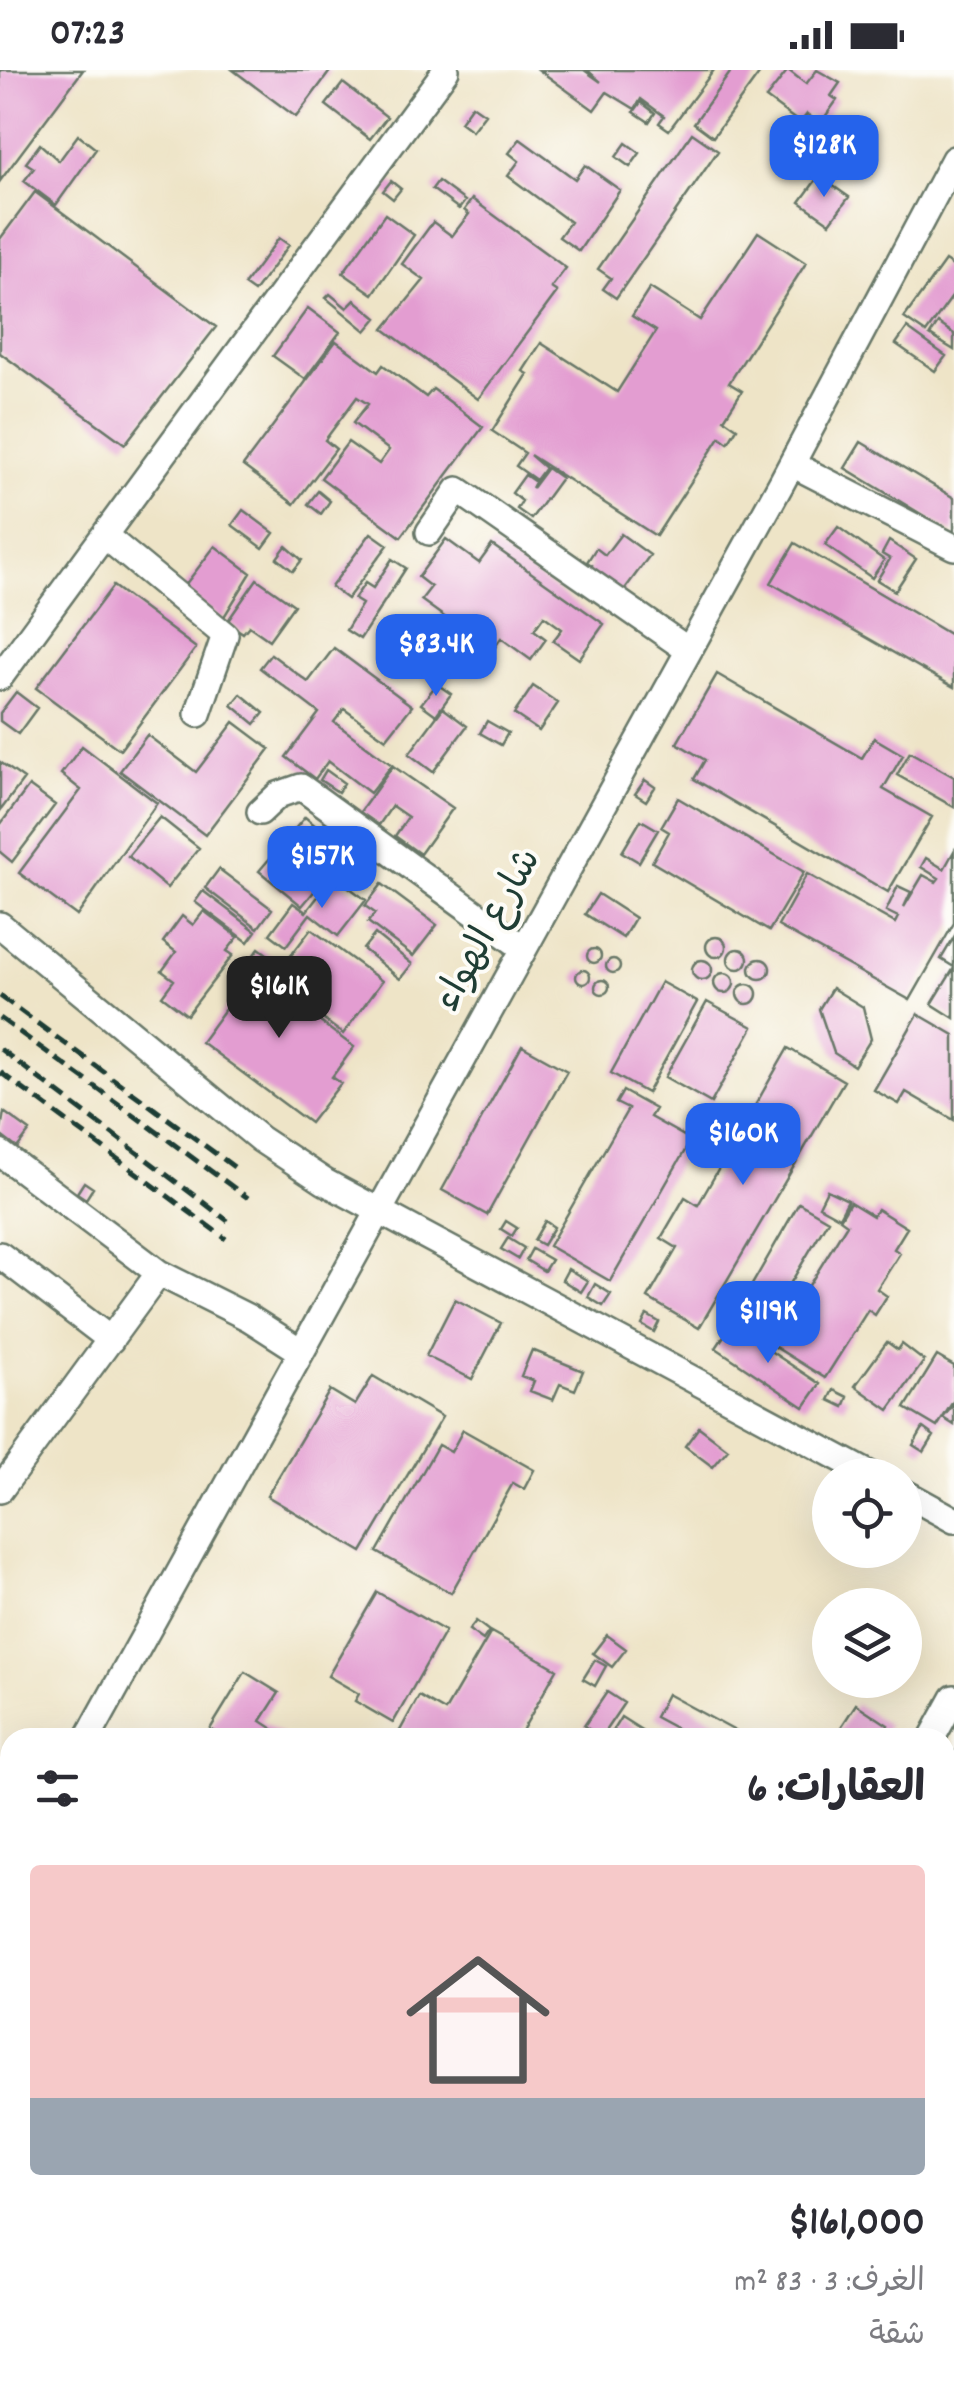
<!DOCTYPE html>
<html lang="ar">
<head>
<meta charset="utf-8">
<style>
	body { margin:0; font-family:Dekko,"Playpen Sans Arabic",sans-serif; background:#f7f7f7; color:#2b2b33; direction:rtl; height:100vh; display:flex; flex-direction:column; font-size:38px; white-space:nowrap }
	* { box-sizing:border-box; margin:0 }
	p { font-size:32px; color:#7c7c81 }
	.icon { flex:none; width:55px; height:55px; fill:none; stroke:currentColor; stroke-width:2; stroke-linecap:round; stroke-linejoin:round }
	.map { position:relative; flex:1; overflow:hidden; direction:ltr }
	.drawer { position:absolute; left:0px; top:1658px; width:955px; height:672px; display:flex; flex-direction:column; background:#fff; border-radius:30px 30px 0 0; box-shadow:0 10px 40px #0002; direction:rtl }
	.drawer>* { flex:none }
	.fabs { position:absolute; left:812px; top:1388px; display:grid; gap:20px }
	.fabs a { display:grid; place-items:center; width:110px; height:110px; border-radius:50%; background:#fff; box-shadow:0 10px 40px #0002; font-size:50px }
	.price { position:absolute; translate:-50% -85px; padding:0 22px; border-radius:20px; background:#2563eb; color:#fff; font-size:32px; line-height:65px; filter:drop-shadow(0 2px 5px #0008) }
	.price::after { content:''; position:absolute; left:50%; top:60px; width:30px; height:22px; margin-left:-15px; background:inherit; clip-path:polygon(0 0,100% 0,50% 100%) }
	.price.selected { background:#222; color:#fff }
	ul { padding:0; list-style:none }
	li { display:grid; align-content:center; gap:20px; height:530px; padding:0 30px }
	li+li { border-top:2px solid #e1e1e2 }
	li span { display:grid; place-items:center; height:310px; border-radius:10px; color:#555 }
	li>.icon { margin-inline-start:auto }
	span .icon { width:180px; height:180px; fill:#fffc; stroke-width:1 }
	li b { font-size:42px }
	h2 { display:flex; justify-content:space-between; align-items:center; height:120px; padding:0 30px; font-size:42px }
	.status { display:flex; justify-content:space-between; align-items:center; height:70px; padding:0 50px; background:#fff; direction:ltr }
	.status svg { height:28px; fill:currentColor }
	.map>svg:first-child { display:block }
	.building { fill:#e39dd1 }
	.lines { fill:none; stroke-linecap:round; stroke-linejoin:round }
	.minor-casing { stroke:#677767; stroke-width:30 }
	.minor { stroke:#fff; stroke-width:25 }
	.rail { stroke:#1f3d34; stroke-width:5; stroke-dasharray:15 8; stroke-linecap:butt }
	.labels { text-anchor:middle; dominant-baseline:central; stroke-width:8; stroke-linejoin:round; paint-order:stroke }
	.street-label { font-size:38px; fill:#1f3d34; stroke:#fdfcf7 }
</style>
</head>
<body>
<div class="status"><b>07:23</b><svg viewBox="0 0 49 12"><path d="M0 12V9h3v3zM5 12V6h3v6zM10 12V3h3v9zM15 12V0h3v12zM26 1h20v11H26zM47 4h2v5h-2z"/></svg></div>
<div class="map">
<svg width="954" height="2328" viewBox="0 0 954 2328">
	<rect width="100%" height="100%" fill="#fdfcf7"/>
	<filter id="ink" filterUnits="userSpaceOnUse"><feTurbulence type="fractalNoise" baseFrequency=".01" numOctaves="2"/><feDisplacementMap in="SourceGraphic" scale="20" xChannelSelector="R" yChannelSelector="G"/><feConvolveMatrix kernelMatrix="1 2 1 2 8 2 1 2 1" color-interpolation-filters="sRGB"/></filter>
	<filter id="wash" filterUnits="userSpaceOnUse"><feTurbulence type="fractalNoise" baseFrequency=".0048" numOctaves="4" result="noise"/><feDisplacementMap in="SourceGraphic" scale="40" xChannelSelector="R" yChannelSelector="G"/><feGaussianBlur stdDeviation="2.25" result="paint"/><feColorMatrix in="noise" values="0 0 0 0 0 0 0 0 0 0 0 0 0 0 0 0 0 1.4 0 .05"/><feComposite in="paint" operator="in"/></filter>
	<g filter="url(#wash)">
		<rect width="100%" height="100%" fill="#eee4c7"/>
		<g id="blocks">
			<path class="building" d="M0,0H83L0,111Z
				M233,0H331L296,47Z
				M539,0H584L601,12L587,0H714L669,60L659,53L664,46L641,29L635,39L607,22L594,40Z
				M732,0H762L713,67L694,53Z
				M788,0L806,14L817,0L840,13L831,26L837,30L820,54L807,44L800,53L766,28Z
				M343,13L387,47L370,69L326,35Z
				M641,32L655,43L649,52L634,42Z
				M472,35L485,44L472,61L460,52Z
				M692,63L718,81L616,228L603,219L611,208L598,199Z
				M78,65L96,79L56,135L24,111L34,98L26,93L40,74L59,91Z
				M520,69L575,109L585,95L620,120L579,181L559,167L570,152L508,106L519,91L509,83Z
				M626,73L640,83L630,97L616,87Z
				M819,106L849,127L830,153L800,132Z
				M391,111L401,119L393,129L383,121Z
				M438,111L465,131L459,139L432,119Z
				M35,122L216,257L125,374L0,283V169Z
				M472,129L566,198L551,218L557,222L478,329L384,259L424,210L402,194L433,152L452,166L469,144L464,140Z
				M385,144L414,165L373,224L343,203Z
				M758,162L806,193L729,313L742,321L724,349L737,358L728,373L720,367L656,466L530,385L545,398L536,410L516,396L525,383L492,361L528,304L523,301L541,273L617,322L656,261L632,246L650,218L700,250Z
				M279,168L289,175L254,222L244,215Z
				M945,191L954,197V224L926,263L904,248Z
				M330,224L347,238L355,230L377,248L366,261L326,228Z
				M308,238L340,262L305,309L273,286Z
				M938,253L954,264V280L930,265Z
				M907,258L946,286L935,301L896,274Z
				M336,271L378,302L383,295L426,327L433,319L483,357L401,467L321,408L348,372L379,394L389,380L353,353L368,334L357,327L325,370L336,379L294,434L243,396Z
				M861,372L954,428V464L845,398Z
				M547,398L561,408L531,449L517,439L522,431L512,423L525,405L535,412L532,418Z
				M318,421L330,431L321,444L308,434Z
				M243,440L274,463L263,478L232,455Z
				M838,457L884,490L872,508L825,475Z
				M371,463L388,475L347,529L331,517Z
				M621,464L650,485L619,527L586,503L592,495L587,492L596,478L605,485Z
				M446,469L479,493L492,475L604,554L579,589L553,571L562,559L544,546L534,560L546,569L531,590L501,568L491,583L480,575L489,562L469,548L461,559L421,530L431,517L418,507Z
				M889,471L916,489L895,521L877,510L890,489L882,484Z
				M795,473L954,567V617L771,513Z
				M215,476L251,503L222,550L182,519Z
				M286,476L302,490L293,501L277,488Z
				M392,489L406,498L360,569L346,560L362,534L354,529L365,513L373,518Z
				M257,509L294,535L269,570L249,556L243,563L227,552Z
				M113,516L196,578L120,680L36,618Z
				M334,578L412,636L386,669L344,639L334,652L392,695L370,723L328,691L315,709L286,687L319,643L260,598L271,584L308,612Z
				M717,604L862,688L874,668L903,685L883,719L932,747L888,822L694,709L705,690L677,673Z
				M437,614L451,624L436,645L421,634Z
				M533,616L558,633L539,661L514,644Z
				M16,622L37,638L18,664L0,651V643Z
				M241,624L264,643L255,654L232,635Z
				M443,638L467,656L433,702L409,684Z
				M487,651L508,663L501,675L480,663Z
				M234,652L270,679L205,765L120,701L147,665L196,702Z
				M82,676L157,733L77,846L19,803L81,720L61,704Z
				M910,682L954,707V737L897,705Z
				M0,692L24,709L0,741Z
				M393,696L453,738L420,784L395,766L408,747L392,736L379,755L360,742Z
				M326,700L344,713L338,722L320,710Z
				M645,710L655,717L646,731L635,724Z
				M29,716L55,735L12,792L0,782V755Z
				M678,728L804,802L769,861L652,792L669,762L661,757Z
				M160,747L199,778L167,818L128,786Z
				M305,747L347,782L302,836L259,801Z
				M641,750L658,760L639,792L622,782Z
				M954,781V853L910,930L778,856L807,804L895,853L898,847L886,841L898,816L911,822L904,837L923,805L936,812L939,808L921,797L926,788L944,799Z
				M219,799L272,839L258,858L205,818Z
				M334,806L366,830L338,866L310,844L286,876L270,864L293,833L306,842Z
				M382,814L437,855L413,886L368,852L375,843L365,836Z
				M203,821L256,861L248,872L195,832Z
				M598,824L635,848L623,868L585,844Z
				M204,841L238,867L227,881L233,885L187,945L162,926L174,910L162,901L176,882L163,872L182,846L193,855Z
				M311,859L382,911L343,964L304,935L321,912L289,888Z
				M375,864L412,894L400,909L363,879Z
				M954,867V897L941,889Z
				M706 877a10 10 0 1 1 20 0a10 10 0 1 1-20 0Z
				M259,878L291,902L277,920L354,977L332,1007L341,1013L310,1053L201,972L250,905L243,899Z
				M587 886a7 7 0 1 1 14 0a7 7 0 1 1-14 0Z
				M728 889a10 10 0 1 1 20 0a10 10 0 1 1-20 0Z
				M606 896a7 7 0 1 1 14 0a7 7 0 1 1-14 0Z
				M750 899a10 10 0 1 1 20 0a10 10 0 1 1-20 0Z
				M692 900a10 10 0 1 1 20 0a10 10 0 1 1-20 0Z
				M954,898V948L932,934Z
				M576 907a7 7 0 1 1 14 0a7 7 0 1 1-14 0Z
				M714 913a10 10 0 1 1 20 0a10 10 0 1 1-20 0Z
				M595 917a7 7 0 1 1 14 0a7 7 0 1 1-14 0Z
				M661,912L697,932L647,1023L611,1003Z
				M737 924a10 10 0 1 1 20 0a10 10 0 1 1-20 0Z
				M832,918L863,937L871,969L854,996L834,983L819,939Z
				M707,932L753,957L711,1033L665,1007Z
				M918,944L954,965V1050L906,1022L899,1034L874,1020Z
				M522,976L567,1001L487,1145L442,1120Z
				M788,978L844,1011L699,1258L648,1228L677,1178L661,1168L685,1127L698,1135Z
				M623,1021L655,1039L650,1047L691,1070L610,1211L549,1176L628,1039L616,1033Z
				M4,1042L30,1061L17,1078L0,1065Z
				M84,1112L93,1118L86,1129L77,1123Z
				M827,1120L848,1130L839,1147L819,1136Z
				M850,1132L873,1146L877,1139L907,1158L894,1179L900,1183L877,1219L887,1226L875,1245L868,1240L825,1308L772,1275L847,1154L840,1149Z
				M799,1133L828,1150L777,1236L749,1220Z
				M506,1151L517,1158L512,1166L501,1159Z
				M545,1151L554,1157L543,1175L534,1170Z
				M508,1168L524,1178L518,1189L501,1179Z
				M532,1179L551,1190L544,1201L526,1190Z
				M568,1199L588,1211L581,1222L562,1210Z
				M595,1214L611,1224L603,1236L588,1227Z
				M455,1229L501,1253L472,1309L426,1286Z
				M647,1245L659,1252L654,1262L642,1255Z
				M731,1255L820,1314L804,1337L716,1278Z
				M887,1272L898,1280L902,1274L924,1291L889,1340L855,1316Z
				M532,1280L583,1301L575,1320L560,1314L553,1330L530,1321L534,1311L521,1306Z
				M937,1286L954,1296V1330L937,1357L905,1338Z
				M373,1306L442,1347L362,1482L267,1426L330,1320L355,1335Z
				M834,1320L848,1327L844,1337L829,1330Z
				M954,1334V1355L943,1348Z
				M699,1357L728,1379L713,1397L685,1376Z
				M923,1358L934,1366L924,1382L913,1375Z
				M463,1360L534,1400L524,1419L513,1413L451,1523L377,1482L438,1375L451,1382Z
				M377,1522L445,1561L393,1653L355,1631L359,1624L328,1606Z
				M476,1551L489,1561L483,1570L469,1560Z
				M491,1562L557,1599L518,1668H396L419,1626L445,1641Z
				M607,1565L626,1579L612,1597L593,1583Z
				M595,1590L606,1596L595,1616L583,1609Z
				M245,1602L279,1623L261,1651L287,1668H224L210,1659Z
				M607,1622L624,1633L601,1667L584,1656Z
				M667,1624L748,1668H694L655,1647Z
				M856,1634L888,1655L879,1668H834Z
				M621,1647L654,1668H608Z
				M954,1683V1801L945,1795V1698Z
				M951,1821L954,1822V1883L945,1877V1831Z
				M10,1894V1924L0,1941V1911Z
				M954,1967V1999L945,1994Z
				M0,1969L10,1974V2003L0,2021Z
				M945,2066L954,2072L945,2089Z
				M945,2102L954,2107V2328H898L903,2320H945Z
				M0,2137L10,2143V2242L0,2236Z
				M10,2320H101L105,2322L102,2328H6Z
				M178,2320H313L328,2328H193Z
				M386,2320H422L436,2328H381Z
				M507,2320H543L538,2328H519Z
				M606,2320H673L668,2328H601Z
				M746,2320H897L892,2328H759Z"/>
		</g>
	</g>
	<g filter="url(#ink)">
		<use href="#blocks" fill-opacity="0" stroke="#677767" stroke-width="2.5"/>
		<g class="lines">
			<defs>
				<path id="minor" d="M792,394L954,477
					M429,462L458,420L688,580
					M105,466L225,565L198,644
					M0,607L446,0
					M260,742L278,725L301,717L523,878
					M0,855L260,1069L325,1112L871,1405
					M0,1083L159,1203L249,1248L299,1280
					M0,1185L111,1270
					M0,1420L159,1203
					M905,1423L954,1450
					M88,1668L782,412L954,89
					M932,1668L954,1628
					M0,1828L10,1809
					M571,2328L576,2320"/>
			</defs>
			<use href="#minor" class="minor-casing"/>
			<use href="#minor" class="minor"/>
			<path class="rail" d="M0,926L234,1097
				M0,948L248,1128
				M0,979L228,1151
				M0,1002L226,1169"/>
		</g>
	</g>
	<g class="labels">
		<g class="street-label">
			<text transform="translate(490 861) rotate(-61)">شارع الهواء</text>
		</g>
	</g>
</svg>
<div class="fabs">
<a><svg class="icon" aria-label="locate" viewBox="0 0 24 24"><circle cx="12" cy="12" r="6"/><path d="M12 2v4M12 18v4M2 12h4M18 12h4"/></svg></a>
<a><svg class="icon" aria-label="layers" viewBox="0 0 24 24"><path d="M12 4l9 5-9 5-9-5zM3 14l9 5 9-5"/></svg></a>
</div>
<b class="price" style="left:824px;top:130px">$128K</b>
<b class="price" style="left:436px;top:629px">$83.4K</b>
<b class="price" style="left:322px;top:841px">$157K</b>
<b class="price selected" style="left:279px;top:971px">$161K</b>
<b class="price" style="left:743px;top:1118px">$160K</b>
<b class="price" style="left:768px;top:1296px">$119K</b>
<section class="drawer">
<h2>العقارات: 6<svg class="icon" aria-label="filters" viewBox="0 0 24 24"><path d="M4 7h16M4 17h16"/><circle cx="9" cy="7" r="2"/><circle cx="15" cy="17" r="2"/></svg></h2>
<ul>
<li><span style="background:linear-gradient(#f6c9c9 75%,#9aa5b1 0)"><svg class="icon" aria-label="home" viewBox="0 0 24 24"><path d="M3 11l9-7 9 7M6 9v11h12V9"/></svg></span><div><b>$161,000</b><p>الغرف: 3 · 83 m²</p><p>شقة</p></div></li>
</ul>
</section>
</div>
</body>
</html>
